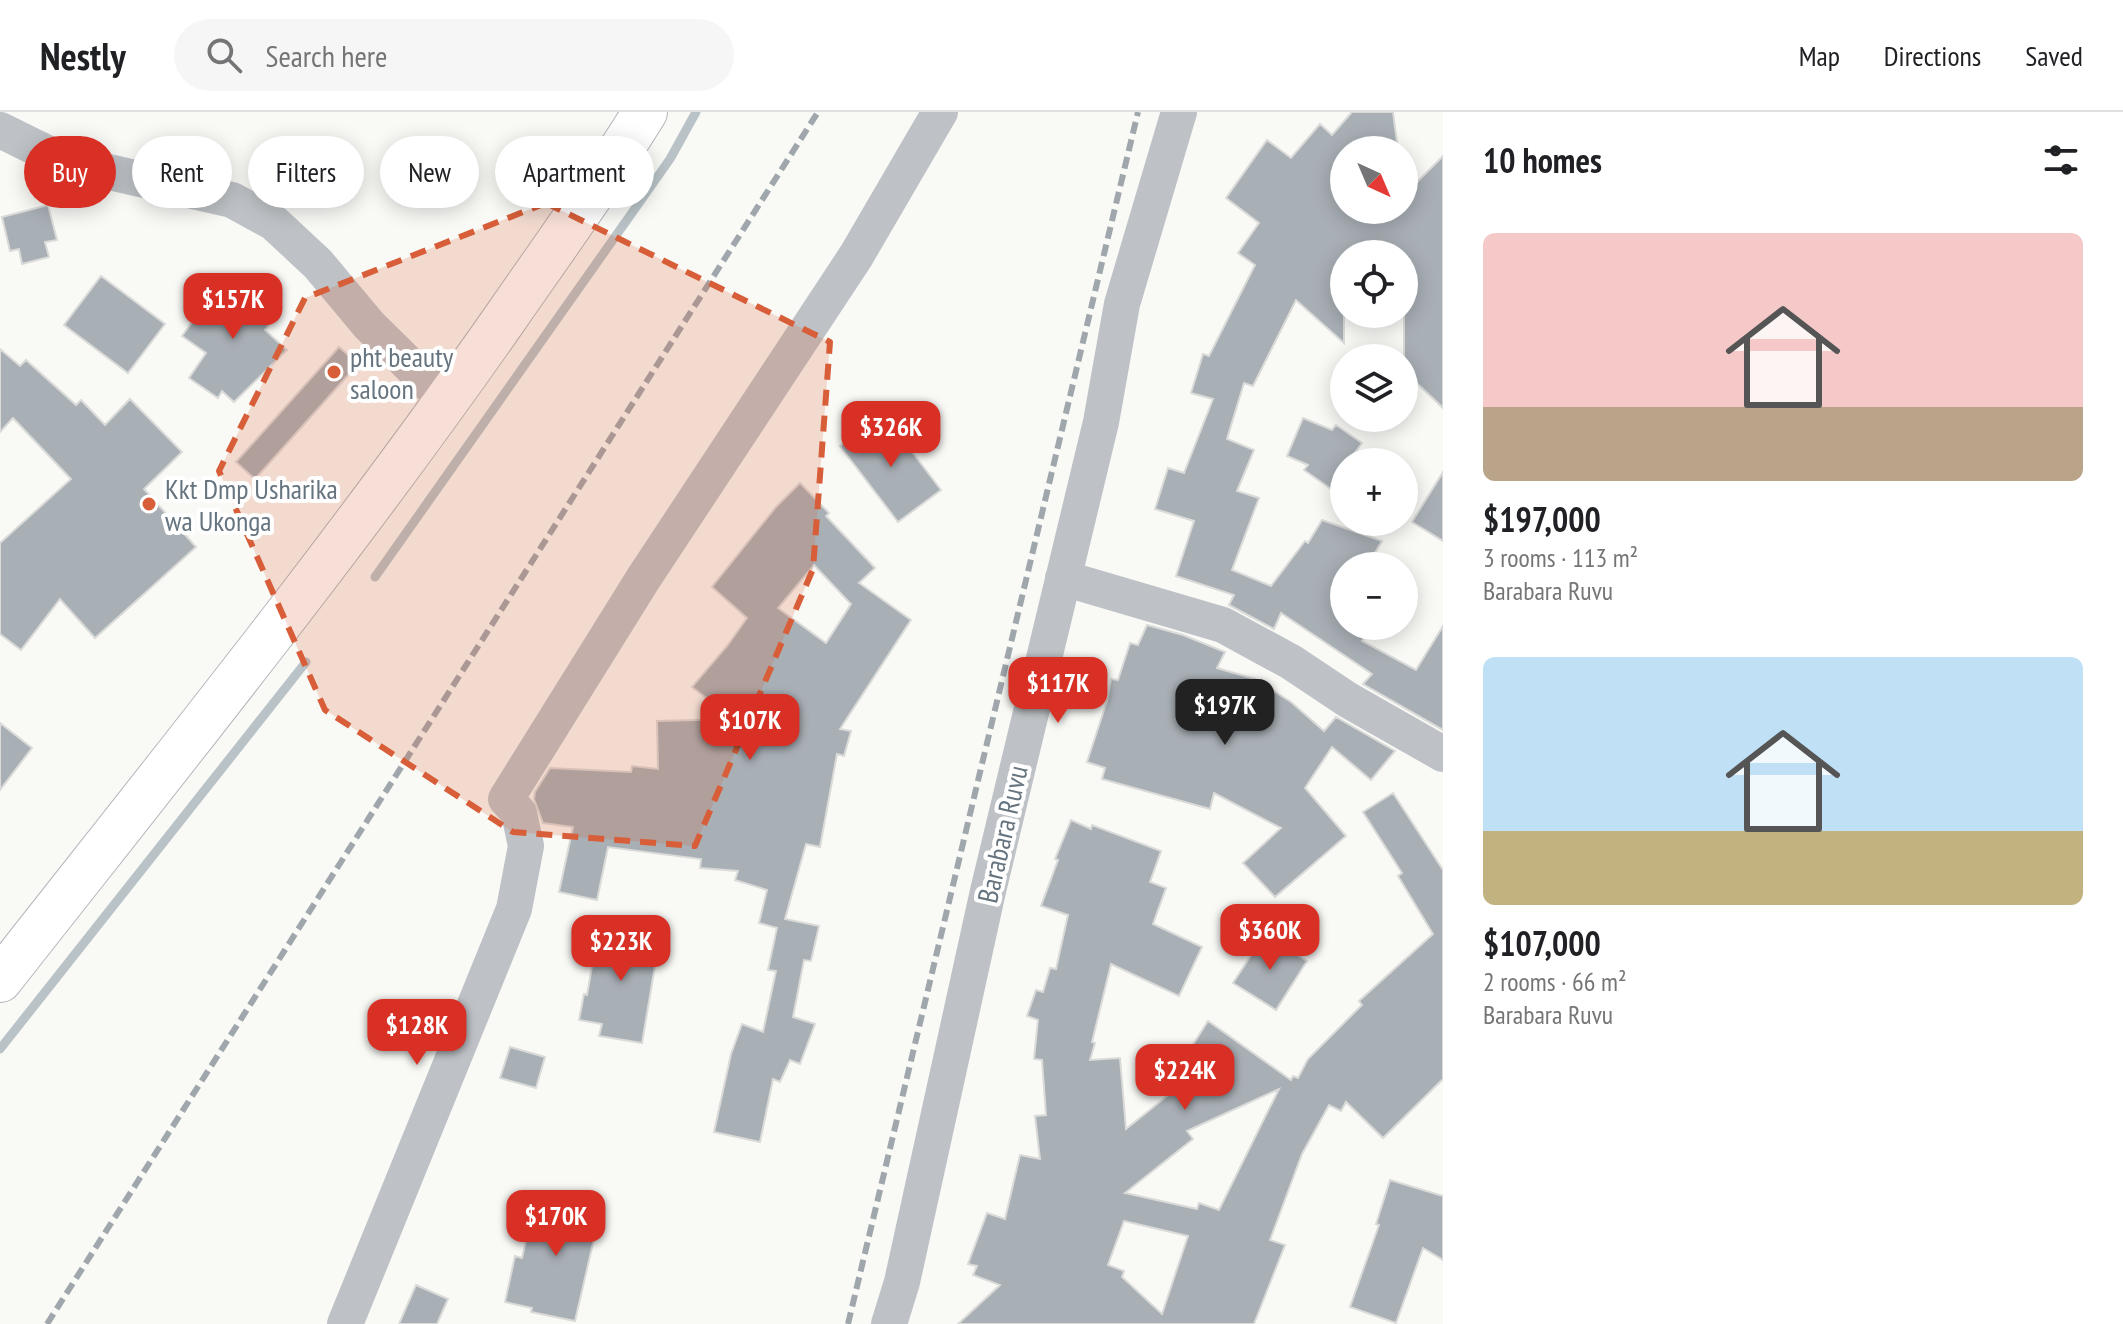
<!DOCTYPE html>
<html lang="en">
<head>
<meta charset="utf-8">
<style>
	body { margin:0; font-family:"PT Sans Narrow",sans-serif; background:#f6f6f6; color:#202124; height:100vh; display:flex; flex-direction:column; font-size:30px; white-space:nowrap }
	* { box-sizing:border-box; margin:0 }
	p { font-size:26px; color:#757577 }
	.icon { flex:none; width:44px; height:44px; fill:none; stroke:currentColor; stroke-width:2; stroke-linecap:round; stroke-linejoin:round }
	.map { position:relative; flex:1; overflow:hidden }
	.side { display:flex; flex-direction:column; background:#fff; width:680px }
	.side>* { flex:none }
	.banner { position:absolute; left:24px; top:24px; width:760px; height:72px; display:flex; gap:16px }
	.needle { width:52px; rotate:136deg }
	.buttons { position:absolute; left:1330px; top:24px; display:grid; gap:16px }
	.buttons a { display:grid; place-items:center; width:88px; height:88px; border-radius:50%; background:#fff; box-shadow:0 4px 20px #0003; font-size:40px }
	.price { position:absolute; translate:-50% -68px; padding:0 18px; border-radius:16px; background:#d93025; color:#fff; font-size:26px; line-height:52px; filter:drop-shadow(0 2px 4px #0008) }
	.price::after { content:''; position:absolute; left:50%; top:48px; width:24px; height:18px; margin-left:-12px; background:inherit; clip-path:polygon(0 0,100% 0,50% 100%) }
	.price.selected { background:#222; color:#fff }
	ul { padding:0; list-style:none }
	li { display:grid; align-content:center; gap:16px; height:424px; padding:0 40px }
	li span { display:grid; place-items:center; height:248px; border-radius:12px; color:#555 }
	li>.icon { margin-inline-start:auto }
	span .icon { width:144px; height:144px; fill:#fffc; stroke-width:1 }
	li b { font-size:34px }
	h2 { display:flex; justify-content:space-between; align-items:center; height:96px; padding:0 40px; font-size:34px }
	.tag { padding:0 28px; border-radius:36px; background:#fff; box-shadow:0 4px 20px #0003; font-size:28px; line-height:72px }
	.tag.selected { background:#d93025; color:#fff }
	header { display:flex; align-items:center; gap:48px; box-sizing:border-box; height:112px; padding:0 40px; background:#fff; border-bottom:2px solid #e0e0e0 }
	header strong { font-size:38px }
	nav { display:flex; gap:44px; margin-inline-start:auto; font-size:28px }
	.search { width:560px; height:72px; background:#f6f6f6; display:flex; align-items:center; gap:20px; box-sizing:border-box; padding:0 28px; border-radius:44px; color:#757577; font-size:30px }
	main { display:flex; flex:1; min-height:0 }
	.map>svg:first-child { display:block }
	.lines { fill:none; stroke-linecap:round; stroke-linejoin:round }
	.stream { stroke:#b9c3c7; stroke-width:9 }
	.building { fill:#a8afb5; stroke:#dadad9; stroke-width:2; fill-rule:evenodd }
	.primary-casing { stroke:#b2b7bb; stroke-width:46 }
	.street { stroke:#bec2c6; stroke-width:36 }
	.primary { stroke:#fff; stroke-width:44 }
	.rail { stroke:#a0a7ac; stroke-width:6; stroke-dasharray:12 6; stroke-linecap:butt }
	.marked { fill:#d75e38; fill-opacity:0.2; stroke:#d75e38; stroke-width:6; stroke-dasharray:16 10; stroke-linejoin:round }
	.poi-dot { fill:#d75e38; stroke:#fff; stroke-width:3 }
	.labels { text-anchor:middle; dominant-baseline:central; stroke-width:8; stroke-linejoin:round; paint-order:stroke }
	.poi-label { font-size:28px; fill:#66747f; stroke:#fff; text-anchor:start }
	.street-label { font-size:28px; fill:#66747f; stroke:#fff }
</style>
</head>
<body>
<header>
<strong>Nestly</strong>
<div class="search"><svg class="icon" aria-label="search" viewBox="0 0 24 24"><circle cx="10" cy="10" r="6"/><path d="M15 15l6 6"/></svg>Search here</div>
<nav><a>Map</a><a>Directions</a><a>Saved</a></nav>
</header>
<main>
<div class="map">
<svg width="1443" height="1212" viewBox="0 0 1443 1212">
	<rect width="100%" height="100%" fill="#f9f9f6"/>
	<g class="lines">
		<path class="stream" d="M375,465L670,47L696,0
			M0,937L306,550"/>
	</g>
	<path class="building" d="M1352,0H1393L1398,38H1344V98H1404V83L1443,44V296L1404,259V142H1344V231L1296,188L1253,274L1244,271L1227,327L1254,338L1237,379L1259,386L1232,458L1271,474L1305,429L1308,431L1322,408L1382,429L1367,454H1344V514L1364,526L1362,529L1416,558L1443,514V618L1363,572L1372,562L1281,501L1274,517L1229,493L1234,483L1176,464L1194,409L1155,397L1168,356L1184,361L1213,287L1191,281L1203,242L1209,244L1255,153L1238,141L1259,111L1226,86L1267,28L1291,46L1320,12L1332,23Z
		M48,93L57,128L45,130L49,145L22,152L19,137L10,139L2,105Z
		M101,164L165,212L128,261L64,213Z
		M225,164L278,201L265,218L287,238L234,290L222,279L218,286L189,266L206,241L182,224Z
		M339,235L358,252L255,367L236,350Z
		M0,237L20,254L26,248L76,293L81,288L105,313L130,287L182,340L144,377L196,435L95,526L60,487L21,538L0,522V431L71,367L13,306L0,320Z
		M882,305L900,330L903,328L941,378L898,410L840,334Z
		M1303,306L1332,318L1336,313L1362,331L1348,350H1344V386L1304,358L1308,353L1287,344Z
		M1443,360V429L1412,410Z
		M800,371L829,401L826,404L875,456L859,471L911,508L840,617L851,619L844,644L837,642L820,735L806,732L785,807L819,814L811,849L804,848L793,905L815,912L800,952L790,948L780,970L773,967L760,1030L714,1020L731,942L742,912L763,920L776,859L768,858L777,816L759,811L767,778L735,768L738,759L700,756L701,747L608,735L597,788L559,780L573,715L543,711L534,687L535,680L550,656L631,660L632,654L658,657L657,609L734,607L692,575L728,533L747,506L712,475L776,395ZM814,453L851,492L826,531L778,496Z
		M1147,513L1183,523L1225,540L1217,556L1255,567L1291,590L1324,619L1336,605L1395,639L1371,668L1332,635L1305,676L1346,724L1275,785L1243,751L1281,716L1214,681L1210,697L1102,667L1105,656L1087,650L1107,589L1111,567L1118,568L1130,531L1138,533Z
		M0,611L32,636L0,678Z
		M1393,681L1443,758V967L1383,1026L1346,990L1341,999L1329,993L1302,1042L1270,1128L1285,1133L1254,1212H958L1000,1173L973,1163L977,1154L968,1152L987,1101L1005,1107L1020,1043L1040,1047L1035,1004L1046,1003L1042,948L1034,947L1038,908L1027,904L1036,878L1043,880L1050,856L1056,857L1068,803L1041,794L1058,748L1055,747L1071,708L1091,717L1092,713L1161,739L1150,770L1166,776L1153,812L1202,835L1179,884L1111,852L1092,930L1095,931L1090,948L1120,946L1126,1017L1177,976V958L1208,909L1291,968L1293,964L1298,966L1308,947L1362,893L1359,889L1433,822L1398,764L1402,761L1363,700ZM1279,977L1219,1098L1199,1091L1197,1097L1125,1081L1193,1027L1187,1019ZM1124,1109L1188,1124L1162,1202L1122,1165L1124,1159L1108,1153Z
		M599,814L660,824L642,931L599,924L602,912L579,908L584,882L587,883Z
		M1265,822L1307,849L1276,898L1233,871Z
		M510,935L545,945L536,976L500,966Z
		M1390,1068L1443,1084V1148L1423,1136L1396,1211L1350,1195L1379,1113L1376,1112Z
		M563,1079L603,1088L575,1209L531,1200L532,1196L505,1190L515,1144L522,1146L534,1094L558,1100Z
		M416,1173L448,1187L437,1212H399Z"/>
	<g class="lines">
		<defs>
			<path id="primary" d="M0,868C172,649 347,433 506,205C553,137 602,70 645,0"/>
		</defs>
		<use href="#primary" class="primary-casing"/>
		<path class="street" d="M0,18L65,50L232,88L274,111L318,152L369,213L447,290
			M1063,466L1223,513L1291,550L1348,588L1443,642
			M345,1212L514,797L526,734L519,701L506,687L643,467L856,144L940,0
			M889,1212L902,1170L988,779L1101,310L1122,192L1179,0"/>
		<use href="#primary" class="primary"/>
		<path class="rail" d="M47,1212L818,0
			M848,1212L1138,0"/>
	</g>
	<path class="marked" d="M546,91L830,230L813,457L695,734L513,720L325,598L219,359L305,186Z"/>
	<g class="poi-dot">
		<circle cx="334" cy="260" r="8"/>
		<circle cx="149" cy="392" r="8"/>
	</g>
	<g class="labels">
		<g class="poi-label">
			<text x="350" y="244">pht beauty<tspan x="350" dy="32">saloon</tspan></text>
			<text x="165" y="376">Kkt Dmp Usharika<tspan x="165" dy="32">wa Ukonga</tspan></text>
		</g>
		<g class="street-label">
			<text transform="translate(1002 722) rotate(-77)">Barabara Ruvu</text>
		</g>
	</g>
</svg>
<div class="buttons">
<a><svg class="needle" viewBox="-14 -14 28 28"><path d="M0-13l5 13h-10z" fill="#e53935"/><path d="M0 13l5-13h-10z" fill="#757577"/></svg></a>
<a><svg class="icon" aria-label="locate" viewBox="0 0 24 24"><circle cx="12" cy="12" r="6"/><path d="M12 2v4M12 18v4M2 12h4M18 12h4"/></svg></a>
<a><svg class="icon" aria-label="layers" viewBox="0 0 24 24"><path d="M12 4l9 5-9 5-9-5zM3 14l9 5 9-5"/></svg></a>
<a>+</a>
<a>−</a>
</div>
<b class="price" style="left:233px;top:229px">$157K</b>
<b class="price" style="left:891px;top:357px">$326K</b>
<b class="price" style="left:1058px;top:613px">$117K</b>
<b class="price selected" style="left:1225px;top:635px">$197K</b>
<b class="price" style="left:750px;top:650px">$107K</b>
<b class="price" style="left:1270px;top:860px">$360K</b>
<b class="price" style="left:621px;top:871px">$223K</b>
<b class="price" style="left:417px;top:955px">$128K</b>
<b class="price" style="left:1185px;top:1000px">$224K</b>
<b class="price" style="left:556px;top:1146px">$170K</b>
<div class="banner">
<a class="tag selected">Buy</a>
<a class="tag">Rent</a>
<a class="tag">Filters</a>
<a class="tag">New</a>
<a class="tag">Apartment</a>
</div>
</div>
<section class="side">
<h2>10 homes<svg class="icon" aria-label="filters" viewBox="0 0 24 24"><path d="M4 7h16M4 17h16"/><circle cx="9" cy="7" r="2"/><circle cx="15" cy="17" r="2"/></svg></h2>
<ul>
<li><span style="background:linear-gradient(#f6c9c9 70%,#b9a48a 0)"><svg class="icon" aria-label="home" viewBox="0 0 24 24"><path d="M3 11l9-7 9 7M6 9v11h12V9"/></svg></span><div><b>$197,000</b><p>3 rooms · 113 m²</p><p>Barabara Ruvu</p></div></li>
<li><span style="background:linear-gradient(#bfe0f5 70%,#c2b280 0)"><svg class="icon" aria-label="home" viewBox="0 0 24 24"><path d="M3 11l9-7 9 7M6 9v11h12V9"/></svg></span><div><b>$107,000</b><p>2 rooms · 66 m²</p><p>Barabara Ruvu</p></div></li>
</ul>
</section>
</main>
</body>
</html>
